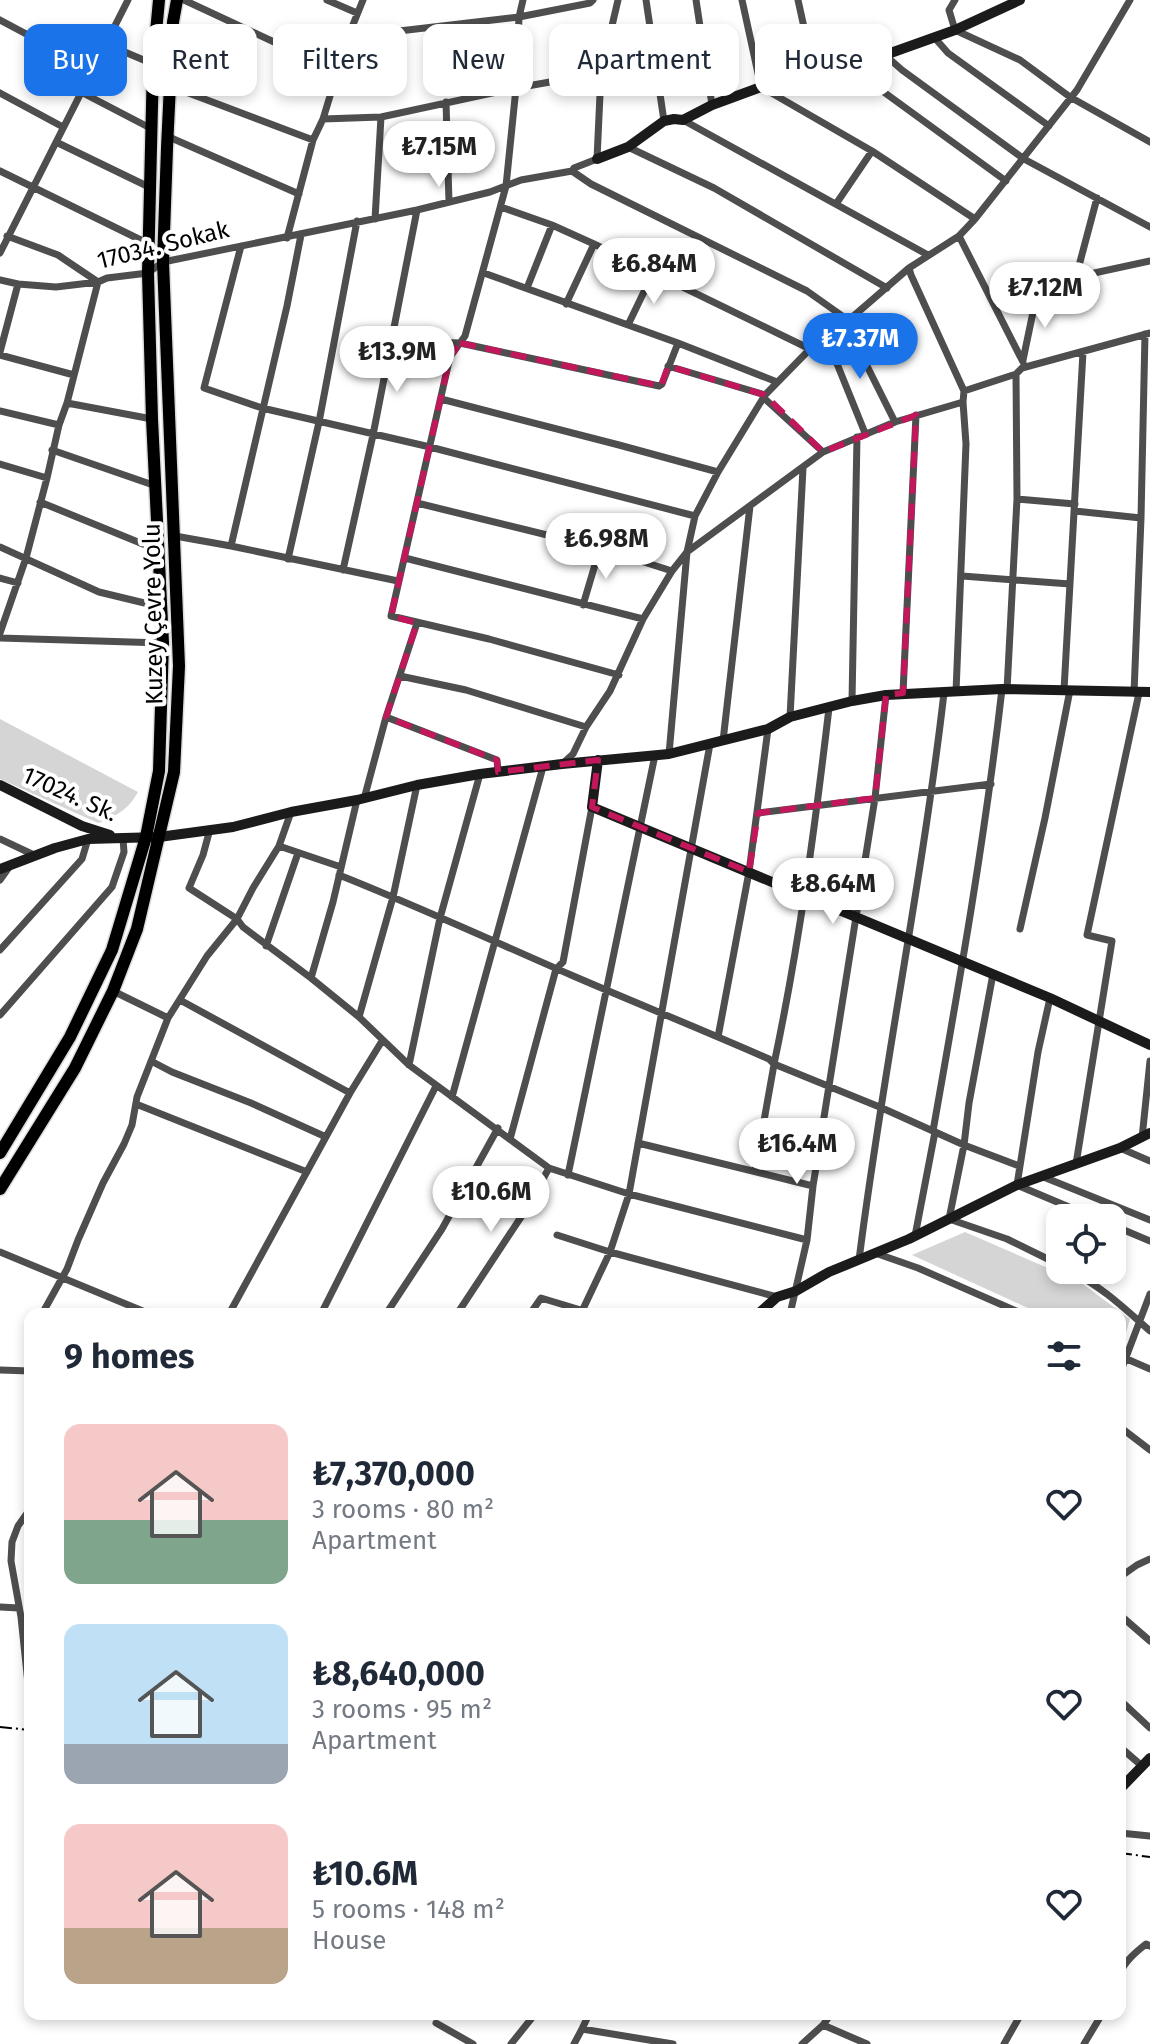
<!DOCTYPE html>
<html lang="en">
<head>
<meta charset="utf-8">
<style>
	body { margin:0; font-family:"Fira Sans",sans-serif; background:#f2f2f3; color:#1f2937; height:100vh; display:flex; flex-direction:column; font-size:30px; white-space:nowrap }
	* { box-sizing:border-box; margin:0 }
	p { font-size:26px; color:#747a83 }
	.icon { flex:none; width:44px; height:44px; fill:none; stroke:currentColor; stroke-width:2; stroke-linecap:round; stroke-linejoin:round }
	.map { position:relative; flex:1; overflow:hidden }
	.drawer { position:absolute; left:24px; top:1308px; width:1102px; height:712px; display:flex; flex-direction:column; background:#fff; border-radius:16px; box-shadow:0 4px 12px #0003 }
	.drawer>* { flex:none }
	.hud { position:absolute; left:24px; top:24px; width:1102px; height:72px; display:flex; gap:16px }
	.fabs { position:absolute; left:1046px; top:1204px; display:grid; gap:16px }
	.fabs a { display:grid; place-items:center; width:80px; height:80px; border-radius:16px; background:#fff; box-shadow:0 4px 12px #0003; font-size:40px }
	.price { position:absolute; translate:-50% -68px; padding:0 18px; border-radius:28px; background:#fff; color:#222; font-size:26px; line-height:52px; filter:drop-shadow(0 2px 4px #0008) }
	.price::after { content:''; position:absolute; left:50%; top:48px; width:24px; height:18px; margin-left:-12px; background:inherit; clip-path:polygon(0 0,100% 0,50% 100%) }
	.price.active { background:#1a73e8; color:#fff }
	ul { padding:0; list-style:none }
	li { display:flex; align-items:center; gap:24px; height:200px; padding:0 40px }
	li span { display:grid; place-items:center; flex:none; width:224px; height:160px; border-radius:16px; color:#555 }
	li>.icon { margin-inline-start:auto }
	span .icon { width:96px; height:96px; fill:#fffc; stroke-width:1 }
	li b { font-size:34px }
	h2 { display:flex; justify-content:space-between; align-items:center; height:96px; padding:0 40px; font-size:34px }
	.pill { padding:0 28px; border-radius:16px; background:#fff; box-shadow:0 4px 12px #0003; font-size:28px; line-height:72px }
	.pill.active { background:#1a73e8; color:#fff }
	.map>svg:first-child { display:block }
	.green { fill:#d5d5d5 }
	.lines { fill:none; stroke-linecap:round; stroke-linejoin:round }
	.highway-casing { stroke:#dbdbdb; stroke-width:15 }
	.street { stroke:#4e4e4e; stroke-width:7 }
	.secondary { stroke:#1b1b1b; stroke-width:10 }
	.highway { stroke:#000; stroke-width:12 }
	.rail { stroke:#000; stroke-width:2; stroke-dasharray:12 4 2 4; stroke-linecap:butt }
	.marked { fill:none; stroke:#c2185b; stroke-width:6; stroke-dasharray:16 10; stroke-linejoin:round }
	.labels { text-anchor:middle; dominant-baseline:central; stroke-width:8; stroke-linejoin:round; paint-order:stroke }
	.street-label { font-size:24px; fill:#000; stroke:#fff }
</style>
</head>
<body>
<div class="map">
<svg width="1150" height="2044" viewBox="0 0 1150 2044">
	<rect width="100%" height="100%" fill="#fff"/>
	<path class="green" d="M0,719L138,792C129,809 115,817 98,823L0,779Z
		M965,1232L1080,1282L1130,1319L1121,1350L1120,1314H1041L912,1255Z"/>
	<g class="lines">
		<defs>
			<path id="highway" d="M0,1153L70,1037L112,950L146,837L159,771L163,643L152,419L148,273L153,64L159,0
				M0,1189L75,1068L113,991L137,929L174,772L179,666L163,262L167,148L173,22L177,0"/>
		</defs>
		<use href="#highway" class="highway-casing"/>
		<path class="street" d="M184,0L338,72
			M327,0L357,13
			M523,0L519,17L516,88L506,186L465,336L450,357L391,616L489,639L619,675
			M646,0L664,121
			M696,0L712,105
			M742,0L761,87L872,151L975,219
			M798,0L814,73
			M955,0L949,10L955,30L1020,60L1070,97L1150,142
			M0,20L92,69
			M348,37L519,17L590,3L593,0
			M934,37L948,53L1049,126
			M106,44L153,64
			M885,55L902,70L1024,159L1150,227
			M848,66L1006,181
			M170,86L313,140
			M81,92L152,129
			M0,93L63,127
			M446,102L449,202
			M323,119L381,117L516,88L601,73
			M683,120L928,255
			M169,137L299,194
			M56,142L151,188
			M628,147L714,188L887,288
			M0,171L149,244
			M572,171L591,184L807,291L848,320
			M836,204L872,151
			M501,207L552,225L594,244L810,349
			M375,219L381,117
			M959,236L1023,362
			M287,238L313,140L323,119L348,37L363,0
			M241,246L204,388L262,408L430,447L695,516
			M0,253L128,0
			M909,268L911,275L964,391
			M484,273L678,343L777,382
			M1076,277L1097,198
			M0,280L18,284L56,287L98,282L107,278L148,273L163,262L417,210L490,192L521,180L572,171L574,168L597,159L601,73L618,0
			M527,288L552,225
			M566,304L594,244
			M628,325L653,273
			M843,325L861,354L895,422
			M392,336L429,342L460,343L659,386L662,384L678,343
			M827,339L865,433
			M0,352L18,284
			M0,355L74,375
			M1023,360L1037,293L1048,283L1150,261
			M668,366L765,395
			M441,399L619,445L718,472
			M765,399L823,452
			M67,403L152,419
			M0,411L59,425
			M52,450L156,486
			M0,464L47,478
			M1017,499L1075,504
			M40,502L160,551
			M417,503L600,548L672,571
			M1075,511L1141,518
			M175,536L231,546L398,581
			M231,546L287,306L301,235
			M0,547L99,592L161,607
			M405,558L643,619
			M288,559L319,422L357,221
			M343,570L373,435L417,210
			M962,576L1070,584
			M0,578L18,583
			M583,605L600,548
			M0,633L26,558L47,478L59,425L67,403L98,282L58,255L7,236
			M0,638L163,643
			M400,676L466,690L586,727
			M1007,690L1017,499L1016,374
			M1064,690L1083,352
			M956,692L966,444L963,402
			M903,693L916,415
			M1134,693L1141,518L1145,334
			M852,701L857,437
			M829,708C815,827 799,946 774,1064L882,1108L964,1145L1019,1166
			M386,717L497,760L498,772
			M790,717L803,468
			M723,741L750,506
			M669,754L687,552L823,452L895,422L963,402L964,391L1016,374L1022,368L1150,333
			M562,764L573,754L586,727L610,691L643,619L672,571L687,552L695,516L718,472L765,395L810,349L827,339L909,268L959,236L975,219L1077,90L1130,0
			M364,799L386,717L417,623
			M758,813L991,784
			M210,829L203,855L189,888L237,919L243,927L311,978L359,1017L409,1065L549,1168L629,1194L807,1240
			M0,839L34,855
			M279,846L341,867
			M339,875C417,906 493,941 571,975C636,1003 703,1030 769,1059L774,1064
			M0,880L10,866
			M1020,929L1045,818L1070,690
			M266,946L298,853
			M0,950L82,859L88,839
			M993,974L969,1103L964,1145L949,1219L1007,1239L1060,1265
			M311,978L333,902L357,800
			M113,991L168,1018
			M1050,998L1038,1052L1017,1185L1095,1218
			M180,1000L350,1093
			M0,1015L112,887L124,852L123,839
			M359,1017L393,897L417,785
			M718,1037L749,872L768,729
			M151,1061L172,1072L251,1103L326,1137
			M409,1065L440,918L480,774
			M452,1097L543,767
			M136,1104L307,1172
			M933,1131C959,984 985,838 1002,689
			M1142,1138L1150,1061
			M510,1139L556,969L563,962L592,807
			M638,1143L813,1186
			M1120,1148L1150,1161
			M1076,1164L1112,941L1087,935L1139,693
			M755,1171L775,1059
			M568,1175L655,755
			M1041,1176L1150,1220
			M1112,1225L1150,1241
			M557,1235L610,1252L777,1297
			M915,1236L935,1132
			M0,1252L150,1314
			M875,1253L918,1268L1023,1314
			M859,1260C883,1070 922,882 944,693
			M1069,1270C1101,1286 1124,1308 1150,1331
			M583,1309L610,1252L629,1194L710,744
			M42,1314L67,1269L78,1240L103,1183L124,1144L132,1125L137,1097L168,1018L207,956L237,919L253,888L279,846L291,812
			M229,1314L350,1093L382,1041
			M321,1314L436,1086
			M386,1314L442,1229L498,1128
			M457,1314L525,1211L549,1168
			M530,1314L541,1298L594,1314
			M790,1314L807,1240L813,1186L875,798L886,695
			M1120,1356L1150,1369
			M0,1370L30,1371
			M1120,1373L1150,1294
			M1120,1427L1150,1450
			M30,1509L18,1526L12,1542L11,1561L21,1617L30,1703
			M1120,1577L1137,1565L1150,1559
			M0,1607L19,1608
			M1120,1615L1150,1641
			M1120,1700L1150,1728
			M1120,1747L1142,1766
			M1120,1833L1150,1836
			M1120,1973C1125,1961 1136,1952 1146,1944L1150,1946
			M436,2023L473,2044
			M823,2025L867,2044
			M582,2029L589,2014
			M511,2044L535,2014
			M574,2044L582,2029L673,2044
			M802,2044L823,2025L831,2014
			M1004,2044L1021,2014
			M1084,2044L1102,2014"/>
		<path class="secondary" d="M597,159L628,147L664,121L674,119L683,120L712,105L761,87L885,55L955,30L1020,0
			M598,760L592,807L1050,998L1150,1045
			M0,785L82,826L110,835
			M0,869L55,848L88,839L159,837L233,827L291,812L357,800L417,785L480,774L562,764L669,754L768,729L790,717L852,701L886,695L1002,689L1150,692
			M758,1314L777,1297L796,1291L829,1272L909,1239L1017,1185L1120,1148L1150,1133
			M1120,1789L1150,1758"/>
		<use href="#highway" class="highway"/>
		<path class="rail" d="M0,1727L30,1730
			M1120,1853L1150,1857"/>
	</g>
	<path class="marked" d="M460,343L661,386L668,366L765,395L823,452L916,415L903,693L886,695L875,798L758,813L749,872L592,807L598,760L498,772L497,760L386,717L417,623L391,616L450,357Z"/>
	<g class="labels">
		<g class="street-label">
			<text transform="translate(163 245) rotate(-14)">17034. Sokak</text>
			<text transform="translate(153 614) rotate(-91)">Kuzey Çevre Yolu</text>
			<text transform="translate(70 794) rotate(24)">17024. Sk.</text>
		</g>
	</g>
</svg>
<div class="fabs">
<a><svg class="icon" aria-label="locate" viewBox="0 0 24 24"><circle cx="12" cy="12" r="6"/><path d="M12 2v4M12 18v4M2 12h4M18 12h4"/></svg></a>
</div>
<b class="price" style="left:439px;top:189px">₺7.15M</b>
<b class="price" style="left:654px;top:306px">₺6.84M</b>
<b class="price" style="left:1045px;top:330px">₺7.12M</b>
<b class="price active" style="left:860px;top:381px">₺7.37M</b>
<b class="price" style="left:397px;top:394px">₺13.9M</b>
<b class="price" style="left:606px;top:581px">₺6.98M</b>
<b class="price" style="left:833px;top:926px">₺8.64M</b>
<b class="price" style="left:797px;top:1186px">₺16.4M</b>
<b class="price" style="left:491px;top:1234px">₺10.6M</b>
<div class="hud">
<a class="pill active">Buy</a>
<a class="pill">Rent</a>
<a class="pill">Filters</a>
<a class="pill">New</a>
<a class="pill">Apartment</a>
<a class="pill">House</a>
</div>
<section class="drawer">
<h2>9 homes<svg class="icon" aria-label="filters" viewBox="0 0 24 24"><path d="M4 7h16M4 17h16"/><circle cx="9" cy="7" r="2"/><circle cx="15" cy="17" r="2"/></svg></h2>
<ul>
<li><span style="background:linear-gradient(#f6c9c9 60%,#7fa58c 0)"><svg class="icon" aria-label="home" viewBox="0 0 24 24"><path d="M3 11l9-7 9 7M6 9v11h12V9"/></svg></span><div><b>₺7,370,000</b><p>3 rooms · 80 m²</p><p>Apartment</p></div><svg class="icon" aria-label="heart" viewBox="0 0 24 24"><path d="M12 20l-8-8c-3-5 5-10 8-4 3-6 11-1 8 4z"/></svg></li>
<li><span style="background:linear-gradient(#bfe0f5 75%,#9aa5b1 0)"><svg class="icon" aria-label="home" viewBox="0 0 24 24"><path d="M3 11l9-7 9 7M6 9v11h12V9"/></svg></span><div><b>₺8,640,000</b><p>3 rooms · 95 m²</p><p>Apartment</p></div><svg class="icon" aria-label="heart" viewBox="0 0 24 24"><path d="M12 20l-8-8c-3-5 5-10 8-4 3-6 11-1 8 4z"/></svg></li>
<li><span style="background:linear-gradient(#f6c9c9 65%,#b9a48a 0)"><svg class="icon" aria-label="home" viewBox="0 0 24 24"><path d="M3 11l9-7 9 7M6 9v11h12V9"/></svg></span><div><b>₺10.6M</b><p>5 rooms · 148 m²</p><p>House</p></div><svg class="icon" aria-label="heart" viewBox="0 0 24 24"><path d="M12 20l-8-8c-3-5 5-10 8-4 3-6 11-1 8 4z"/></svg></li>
</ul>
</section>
</div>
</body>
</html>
